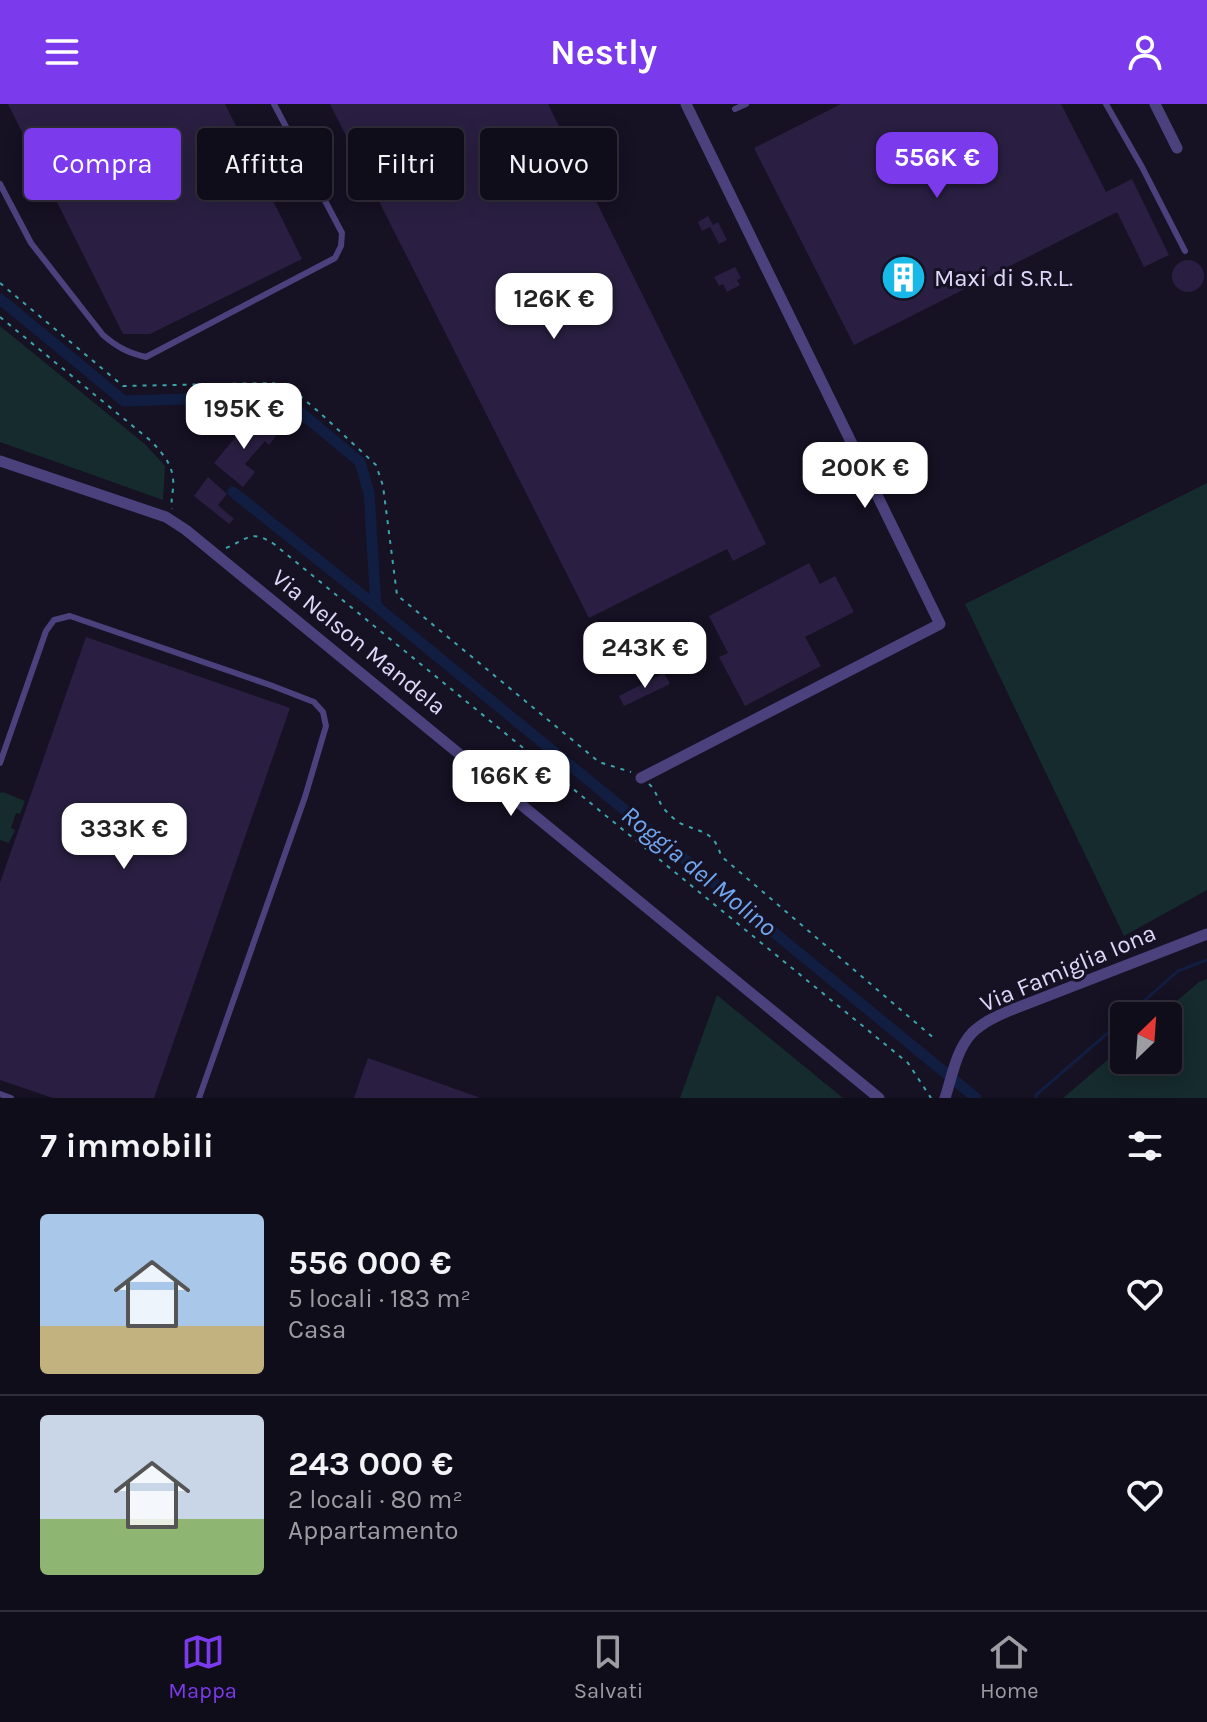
<!DOCTYPE html>
<html lang="it">
<head>
<meta charset="utf-8">
<style>
	body { margin:0; font-family:Karla,sans-serif; background:#191623; color:#f1f3f6; height:100vh; display:flex; flex-direction:column; font-size:30px; white-space:nowrap }
	* { box-sizing:border-box; margin:0 }
	p { font-size:26px; color:#9c9ca2 }
	.icon { flex:none; width:44px; height:44px; fill:none; stroke:currentColor; stroke-width:2; stroke-linecap:round; stroke-linejoin:round }
	.map { position:relative; height:994px; overflow:hidden }
	.panel { display:flex; flex-direction:column; background:#100d1a; flex:1 }
	.panel>* { flex:none }
	.top-card { position:absolute; left:24px; top:24px; width:800px; height:72px; display:flex; gap:16px }
	.needle { width:52px; rotate:25deg }
	.controls { position:absolute; left:1110px; top:898px; display:grid; gap:16px }
	.controls a { display:grid; place-items:center; width:72px; height:72px; border-radius:8px; background:#100d1a; box-shadow:0 4px 20px #0003,0 0 0 2px #302d39; font-size:40px }
	.price { position:absolute; translate:-50% -68px; padding:0 18px; border-radius:16px; background:#fff; color:#222; font-size:26px; line-height:52px; filter:drop-shadow(0 2px 4px #0008) }
	.price::after { content:''; position:absolute; left:50%; top:48px; width:24px; height:18px; margin-left:-12px; background:inherit; clip-path:polygon(0 0,100% 0,50% 100%) }
	.price.current { background:#7c3aed; color:#fff }
	ul { padding:0; list-style:none }
	li { display:flex; align-items:center; gap:24px; height:200px; padding:0 40px }
	li+li { border-top:2px solid #302d39 }
	li span { display:grid; place-items:center; flex:none; width:224px; height:160px; border-radius:8px; color:#555 }
	li>.icon { margin-inline-start:auto }
	span .icon { width:96px; height:96px; fill:#fffc; stroke-width:1 }
	li b { font-size:34px }
	h2 { display:flex; justify-content:space-between; align-items:center; height:96px; padding:0 40px; font-size:34px }
	.chip { padding:0 28px; border-radius:8px; background:#100d1a; box-shadow:0 4px 20px #0003,0 0 0 2px #302d39; font-size:28px; line-height:72px }
	.chip.current { background:#7c3aed; color:#fff }
	header { display:flex; justify-content:space-between; align-items:center; height:104px; padding:0 40px; background:#7c3aed; color:#fff; font-size:36px; font-weight:700 }
	.menu { display:flex; justify-content:space-around; align-items:center; height:112px; border-top:2px solid #302d39; background:#100d1a; font-size:22px; color:#9c9ca2 }
	.menu a { display:grid; justify-items:center; gap:4px }
	.menu .current { color:#7c3aed }
	.map>svg:first-child { display:block }
	.green { fill:#152b2d }
	.lines { fill:none; stroke-linecap:round; stroke-linejoin:round }
	.stream { stroke:#111e42; stroke-width:3 }
	.canal { stroke:#111e42; stroke-width:11 }
	.building { fill:#2a1f42 }
	.path { stroke:#3ca4ab; stroke-width:2; stroke-dasharray:4 6; stroke-linecap:butt }
	.lane { stroke:#4b417d; stroke-width:6 }
	.street { stroke:#4b417d; stroke-width:11 }
	.labels { text-anchor:middle; dominant-baseline:central; stroke-width:6; stroke-linejoin:round; paint-order:stroke }
	.poi-label { font-size:24px; fill:#e0d8fb; stroke:#161123; text-anchor:start }
	.street-label { font-size:24px; fill:#e0d8fb; stroke:#161123 }
	.water-label { font-size:26px; font-style:italic; fill:#70a6f0; stroke:#161123 }
</style>
</head>
<body>
<header><svg class="icon" aria-label="menu" viewBox="0 0 24 24"><path d="M4 6h16M4 12h16M4 18h16"/></svg>Nestly<svg class="icon" aria-label="person" viewBox="0 0 24 24"><circle cx="12" cy="8" r="4"/><path d="M4 21q1-7 8-7t8 7"/></svg></header>
<div class="map">
<svg width="1207" height="994" viewBox="0 0 1207 994">
	<rect width="100%" height="100%" fill="#161123"/>
	<path class="green" d="M0,222L146,341L165,362L163,396L0,338Z
		M1207,379V786L1124,832L965,500Z
		M3,688L25,697L20,710L16,709L11,724L15,726L9,739L0,736V689Z
		M1207,875V994H1063L1124,942V956H1168V912H1159L1199,878Z
		M717,891L843,994H680Z"/>
	<g class="lines">
		<path class="stream" d="M1127,912L1178,867L1207,856
			M1036,994V991L1124,915"/>
		<path class="canal" d="M0,195L124,297L281,292L360,358L369,389L376,502L976,994
			M233,388L376,502"/>
	</g>
	<path class="building" d="M8,0H225L302,155L150,230H123Z
		M330,0H548L766,440L733,457L727,445L589,514Z
		M841,0H1061L1106,88L1132,75L1169,151L1144,163L1117,108L854,241L754,44Z
		M708,112L713,121L718,118L727,136L719,140L710,123L702,127L698,118Z
		M1172 172a16 16 0 1 1 32 0a16 16 0 1 1-32 0Z
		M735,163L741,174L737,176L740,181L727,188L723,180L719,182L714,173Z
		M253,312L276,332L269,341L265,337L245,360L255,368L243,383L214,359Z
		M208,373L227,390L218,401L234,415L229,420L194,392Z
		M809,459L820,480L835,472L854,508L805,533L821,562L745,602L719,553L728,549L709,512Z
		M86,533L290,604L154,994H53L0,976V779Z
		M664,569L670,580L624,602L619,592Z
		M368,954L478,993V994H354Z"/>
	<g class="lines">
		<path class="path" d="M0,179L123,282L273,279L294,287L319,308L376,361L383,382L397,491L599,658L631,668
			M0,213L151,337C165,352 175,363 173,385C172,392 171,398 172,405
			M226,444C248,435 251,425 274,440L908,959L931,994
			M649,680C658,688 658,700 667,708C671,712 677,718 682,720C702,729 714,727 721,752L936,936"/>
		<path class="lane" d="M1106,0L1142,63L1185,147
			M735,5L746,0
			M0,80L31,139L103,231C117,243 128,249 146,253L335,154L341,142L342,129L274,0
			M0,659L46,527L54,516L70,512L270,581L314,598L323,608L326,622L305,693L199,994
			M0,990L11,994"/>
		<path class="street" d="M1155,0L1177,44
			M0,357L166,413L186,426L879,994
			M641,674L940,520L686,0
			M945,994C952,973 956,946 972,929C983,918 997,912 1011,906L1207,830"/>
	</g>
	<defs>
		<symbol id="building-disc" viewBox="-11 -11 22 22"><circle r="9.5" fill="#18b9e6" stroke="#161123"/><path d="M-4-6H4V6H1V3H-1V6H-4ZM-2.5-4.3h1.7v1.8h-1.7ZM.8-4.3h1.7v1.8H.8ZM-2.5-1h1.7V.8h-1.7ZM.8-1h1.7V.8H.8Z" fill="#fff"/></symbol>
	</defs>
	<g fill-rule="evenodd">
		<use href="#building-disc" x="878" y="148" width="51" height="51"/>
	</g>
	<g class="labels">
		<g class="poi-label">
			<text x="934" y="174">Maxi di S.R.L.</text>
		</g>
		<g class="street-label">
			<text transform="translate(359 538) rotate(39)">Via Nelson Mandela</text>
			<text transform="translate(1068 864) rotate(-23)">Via Famiglia Iona</text>
		</g>
		<g class="water-label">
			<text transform="translate(699 767) rotate(39)">Roggia del Molino</text>
		</g>
	</g>
</svg>
<div class="controls">
<a><svg class="needle" viewBox="-14 -14 28 28"><path d="M0-13l5 13h-10z" fill="#e53935"/><path d="M0 13l5-13h-10z" fill="#9c9ca2"/></svg></a>
</div>
<b class="price current" style="left:937px;top:96px">556K €</b>
<b class="price" style="left:554px;top:237px">126K €</b>
<b class="price" style="left:244px;top:347px">195K €</b>
<b class="price" style="left:865px;top:406px">200K €</b>
<b class="price" style="left:645px;top:586px">243K €</b>
<b class="price" style="left:511px;top:714px">166K €</b>
<b class="price" style="left:124px;top:767px">333K €</b>
<div class="top-card">
<a class="chip current">Compra</a>
<a class="chip">Affitta</a>
<a class="chip">Filtri</a>
<a class="chip">Nuovo</a>
</div>
</div>
<section class="panel">
<h2>7 immobili<svg class="icon" aria-label="filters" viewBox="0 0 24 24"><path d="M4 7h16M4 17h16"/><circle cx="9" cy="7" r="2"/><circle cx="15" cy="17" r="2"/></svg></h2>
<ul>
<li><span style="background:linear-gradient(#a9c7e8 70%,#c2b280 0)"><svg class="icon" aria-label="home" viewBox="0 0 24 24"><path d="M3 11l9-7 9 7M6 9v11h12V9"/></svg></span><div><b>556 000 €</b><p>5 locali · 183 m²</p><p>Casa</p></div><svg class="icon" aria-label="heart" viewBox="0 0 24 24"><path d="M12 20l-8-8c-3-5 5-10 8-4 3-6 11-1 8 4z"/></svg></li>
<li><span style="background:linear-gradient(#c9d6e8 65%,#8fb573 0)"><svg class="icon" aria-label="home" viewBox="0 0 24 24"><path d="M3 11l9-7 9 7M6 9v11h12V9"/></svg></span><div><b>243 000 €</b><p>2 locali · 80 m²</p><p>Appartamento</p></div><svg class="icon" aria-label="heart" viewBox="0 0 24 24"><path d="M12 20l-8-8c-3-5 5-10 8-4 3-6 11-1 8 4z"/></svg></li>
</ul>
</section>
<nav class="menu">
<a class="current"><svg class="icon" aria-label="map" viewBox="0 0 24 24"><path d="M3 6l6-2 6 2 6-2v14l-6 2-6-2-6 2zM9 4v14M15 6v14"/></svg>Mappa</a>
<a><svg class="icon" aria-label="saved" viewBox="0 0 24 24"><path d="M7 4h10v16l-5-4-5 4z"/></svg>Salvati</a>
<a><svg class="icon" aria-label="home" viewBox="0 0 24 24"><path d="M3 11l9-7 9 7M6 9v11h12V9"/></svg>Home</a>
</nav>
</body>
</html>
